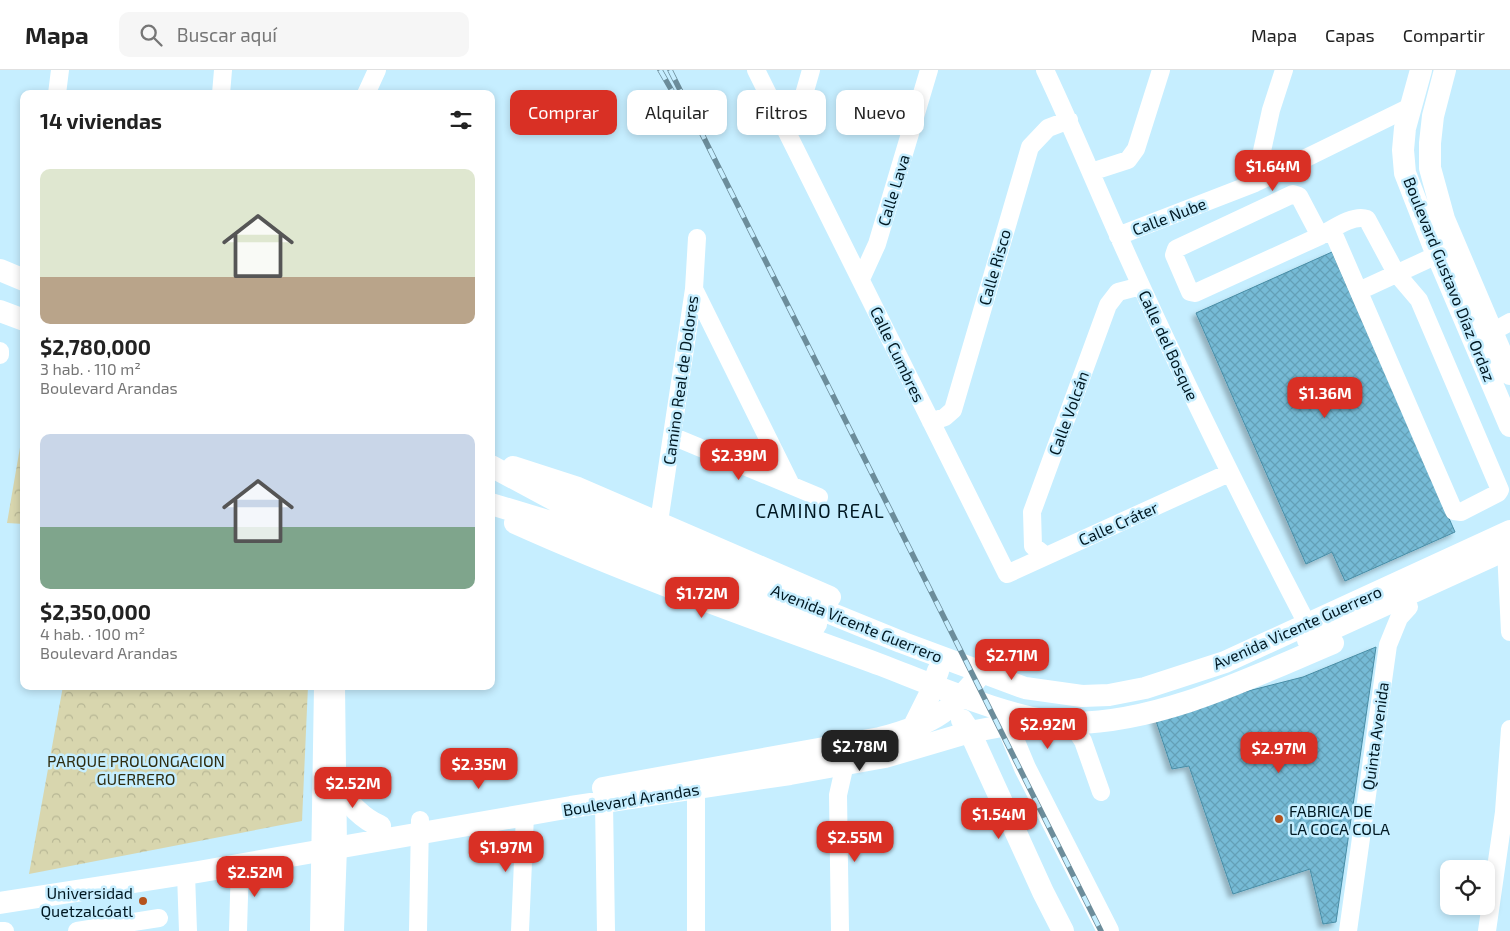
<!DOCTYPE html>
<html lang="es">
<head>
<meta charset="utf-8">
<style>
	body { margin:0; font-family:"Exo 2",sans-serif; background:#f6f6f6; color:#222; height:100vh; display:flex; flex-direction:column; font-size:19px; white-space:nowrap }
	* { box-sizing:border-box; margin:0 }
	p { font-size:16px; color:#767676 }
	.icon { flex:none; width:28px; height:28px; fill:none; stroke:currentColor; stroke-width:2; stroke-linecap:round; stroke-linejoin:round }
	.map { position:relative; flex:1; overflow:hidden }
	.sheet { position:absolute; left:20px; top:20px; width:475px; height:600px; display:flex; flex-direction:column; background:#fff; border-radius:10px; box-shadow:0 2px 8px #0003 }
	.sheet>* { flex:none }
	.banner { position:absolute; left:510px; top:20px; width:475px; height:45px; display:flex; gap:10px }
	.tools { position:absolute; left:1440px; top:790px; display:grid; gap:10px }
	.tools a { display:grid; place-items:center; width:55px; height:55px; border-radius:10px; background:#fff; box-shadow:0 2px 8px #0003; font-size:25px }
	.price { position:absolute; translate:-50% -42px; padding:0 11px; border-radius:10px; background:#d93025; color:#fff; font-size:16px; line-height:32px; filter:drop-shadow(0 1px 2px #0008) }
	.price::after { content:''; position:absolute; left:50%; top:30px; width:15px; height:11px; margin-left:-8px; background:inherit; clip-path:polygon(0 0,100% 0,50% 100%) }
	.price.active { background:#222; color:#fff }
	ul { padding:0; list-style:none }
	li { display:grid; align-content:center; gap:10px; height:265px; padding:0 20px }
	li span { display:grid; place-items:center; height:155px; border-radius:10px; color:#555 }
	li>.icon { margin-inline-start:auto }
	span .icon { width:90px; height:90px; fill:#fffc; stroke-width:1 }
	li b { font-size:21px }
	h2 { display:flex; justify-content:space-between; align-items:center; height:60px; padding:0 20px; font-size:21px }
	.pill { padding:0 18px; border-radius:10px; background:#fff; box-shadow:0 2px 8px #0003; font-size:18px; line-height:45px }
	.pill.active { background:#d93025; color:#fff }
	header { display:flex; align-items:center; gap:30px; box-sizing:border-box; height:70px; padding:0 25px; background:#fff; border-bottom:1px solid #e0e0e0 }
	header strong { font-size:24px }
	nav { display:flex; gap:28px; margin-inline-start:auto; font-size:18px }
	.search { width:350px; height:45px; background:#f6f6f6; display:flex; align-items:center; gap:12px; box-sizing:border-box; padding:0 18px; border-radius:10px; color:#767676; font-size:19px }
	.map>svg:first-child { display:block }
	.park { fill:url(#park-crowns) }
	.building { fill:url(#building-cross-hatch); stroke:#488da6; filter:url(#shadow) }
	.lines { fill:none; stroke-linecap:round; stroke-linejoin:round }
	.minor { stroke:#fff; stroke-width:18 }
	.major { stroke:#fff; stroke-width:22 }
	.rail-casing { stroke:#6c8d9b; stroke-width:5.5 }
	.rail { stroke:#c6eeff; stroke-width:4; stroke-dasharray:11; stroke-linecap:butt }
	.poi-dot { fill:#b5521c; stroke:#c6eeff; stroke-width:2 }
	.labels { text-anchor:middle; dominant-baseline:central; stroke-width:5; stroke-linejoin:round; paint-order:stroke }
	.street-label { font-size:16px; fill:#001822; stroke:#c6eeff }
	.park-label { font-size:16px; fill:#2e2c10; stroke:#c6eeff }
	.poi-label { font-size:16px; fill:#001822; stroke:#c6eeff; text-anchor:start }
	.quarter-label { font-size:19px; letter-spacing:1px; fill:#001822; stroke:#c6eeff }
</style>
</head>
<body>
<header>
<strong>Mapa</strong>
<div class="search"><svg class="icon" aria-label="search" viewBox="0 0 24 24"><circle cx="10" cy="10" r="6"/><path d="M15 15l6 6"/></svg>Buscar aquí</div>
<nav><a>Mapa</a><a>Capas</a><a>Compartir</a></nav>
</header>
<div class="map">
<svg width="1510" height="861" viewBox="0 0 1510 861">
	<defs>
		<pattern id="park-crowns" width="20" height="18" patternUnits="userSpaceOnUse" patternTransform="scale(1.25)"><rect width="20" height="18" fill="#d8d6ae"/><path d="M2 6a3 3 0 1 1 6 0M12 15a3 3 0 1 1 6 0" fill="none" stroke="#b8b795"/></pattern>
		<pattern id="building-cross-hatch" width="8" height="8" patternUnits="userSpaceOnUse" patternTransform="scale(1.25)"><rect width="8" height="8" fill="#76bbd6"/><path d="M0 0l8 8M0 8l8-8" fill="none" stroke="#64a0b7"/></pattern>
		<filter id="shadow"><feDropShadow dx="-4" dy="4" stdDeviation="2.5" flood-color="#0004"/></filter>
	</defs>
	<rect width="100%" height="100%" fill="#c6eeff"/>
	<path class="park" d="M24,354V454L7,453Z
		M63,616H308L302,751L29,804Z"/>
	<path class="building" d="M1332,182L1455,462L1345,511L1332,482L1306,494L1196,243Z
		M1376,577L1336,852L1323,854L1310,799L1233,824L1189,696L1172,699L1154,645L1303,607Z"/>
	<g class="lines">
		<path class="minor" d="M756,0L1007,504L1229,403
			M1045,0C1071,55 1094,111 1119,167C1176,295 1238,421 1303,546
			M57,24L60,0
			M221,24L223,0
			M366,24L377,0
			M788,64L801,35L811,0
			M1091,102L1128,90L1136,79L1161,0
			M1255,113L1271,40L1284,0
			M1118,166L1255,113L1410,37
			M1320,166L1299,126L1293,124L1176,179L1174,185L1190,222L1195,223L1320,166C1333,159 1353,144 1367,149L1396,203L1419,230L1500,420L1498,423L1461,442L1454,441L1332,160
			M861,209L877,174L929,0
			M694,219L791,415
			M1359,221L1437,185
			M1492,262L1510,252
			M0,281V285
			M931,352L945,347L953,340L1030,77L1048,58L1069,50
			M672,366L819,427
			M659,452L694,219L697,168
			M1506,480L1510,562
			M1046,486L1033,476L1032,442L1108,235L1118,222L1141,216
			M1071,653L1083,671L1101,722
			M696,706V861
			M604,733L606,861
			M186,804L188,861
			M0,861H5
			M77,861L159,848
			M238,861L240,793
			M319,861L323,616
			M335,861L338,777L336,616
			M418,861L420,750
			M520,861L525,745
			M840,861L838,725L845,694V682
			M1348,861L1388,575L1399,548L1409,537
			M1487,861L1504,742L1510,659"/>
		<path class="major" d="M1421,0L1405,58L1403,80L1405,103L1433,175L1510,356
			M1445,0L1433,46L1430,73V98L1444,149L1510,304
			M0,200L24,210
			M0,241L24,250
			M491,396L560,433L901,572L1025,618L1082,626L1109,625L1145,618L1225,592L1510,461
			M513,397L578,418L830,527
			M491,434L551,452L816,554
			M515,453C635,507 758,550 881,595C933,615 1019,653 1073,653C1162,652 1252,607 1333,573
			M1308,570L1510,478
			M1002,643L1025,698L1108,861
			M962,650L970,662L1043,822L1063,861
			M912,660L929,626L938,601
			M337,718C349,733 362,749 380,756
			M603,718L880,668C935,654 954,640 988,594
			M0,833L198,802L571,737L790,704L885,687L970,662L1007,655L1054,652"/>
		<defs>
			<path id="rail" d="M660,0L676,28
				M670,0L1101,861"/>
		</defs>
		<use href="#rail" class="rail-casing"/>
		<use href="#rail" class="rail"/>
	</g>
	<g class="poi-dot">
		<circle cx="1279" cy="749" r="5"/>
		<circle cx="143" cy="831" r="5"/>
	</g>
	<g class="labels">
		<g class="street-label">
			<text transform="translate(893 120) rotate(-73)">Calle Lava</text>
			<text transform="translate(1169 146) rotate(-21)">Calle Nube</text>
			<text transform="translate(994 197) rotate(-74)">Calle Risco</text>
			<text transform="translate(1450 209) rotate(68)">Boulevard Gustavo Díaz Ordaz</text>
			<text transform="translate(1169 275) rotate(65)">Calle del Bosque</text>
			<text transform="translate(898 284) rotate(64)">Calle Cumbres</text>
			<text transform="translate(680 310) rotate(-82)">Camino Real de Dolores</text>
			<text transform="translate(1068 343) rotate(-70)">Calle Volcán</text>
			<text transform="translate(1118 453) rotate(-24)">Calle Cráter</text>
			<text transform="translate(857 553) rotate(22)">Avenida Vicente Guerrero</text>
			<text transform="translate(1297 557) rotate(-24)">Avenida Vicente Guerrero</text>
			<text transform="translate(1375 666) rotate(-82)">Quinta Avenida</text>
			<text transform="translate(631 729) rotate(-9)">Boulevard Arandas</text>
		</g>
		<g class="park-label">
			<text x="136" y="690">PARQUE PROLONGACION<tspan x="136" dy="18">GUERRERO</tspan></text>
		</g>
		<g class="poi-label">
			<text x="1289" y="740">FABRICA DE<tspan x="1289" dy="18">LA COCA COLA</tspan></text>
			<text x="133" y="822" text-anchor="end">Universidad<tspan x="133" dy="18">Quetzalcóatl</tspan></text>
		</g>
		<g class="quarter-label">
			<text x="820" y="440">CAMINO REAL</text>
		</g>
	</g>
</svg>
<div class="tools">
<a><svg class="icon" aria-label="locate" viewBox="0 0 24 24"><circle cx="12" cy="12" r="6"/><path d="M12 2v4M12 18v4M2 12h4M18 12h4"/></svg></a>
</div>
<b class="price" style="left:1273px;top:122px">$1.64M</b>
<b class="price" style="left:1325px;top:349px">$1.36M</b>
<b class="price" style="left:739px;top:411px">$2.39M</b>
<b class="price" style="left:702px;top:549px">$1.72M</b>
<b class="price" style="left:1012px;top:611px">$2.71M</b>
<b class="price" style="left:1048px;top:680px">$2.92M</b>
<b class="price active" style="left:860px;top:702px">$2.78M</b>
<b class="price" style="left:1279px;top:704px">$2.97M</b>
<b class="price" style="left:479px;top:720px">$2.35M</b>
<b class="price" style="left:353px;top:739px">$2.52M</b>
<b class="price" style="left:999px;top:770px">$1.54M</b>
<b class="price" style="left:855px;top:793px">$2.55M</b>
<b class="price" style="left:506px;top:803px">$1.97M</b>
<b class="price" style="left:255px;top:828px">$2.52M</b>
<div class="banner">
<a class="pill active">Comprar</a>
<a class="pill">Alquilar</a>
<a class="pill">Filtros</a>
<a class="pill">Nuevo</a>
</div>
<section class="sheet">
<h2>14 viviendas<svg class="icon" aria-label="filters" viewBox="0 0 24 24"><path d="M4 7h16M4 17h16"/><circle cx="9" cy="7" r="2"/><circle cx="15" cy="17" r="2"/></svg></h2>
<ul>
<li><span style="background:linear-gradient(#dfe7d0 70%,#b9a48a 0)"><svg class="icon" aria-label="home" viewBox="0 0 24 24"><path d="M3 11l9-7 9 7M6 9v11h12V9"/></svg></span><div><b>$2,780,000</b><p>3 hab. · 110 m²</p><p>Boulevard Arandas</p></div></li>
<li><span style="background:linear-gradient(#c9d6e8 60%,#7fa58c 0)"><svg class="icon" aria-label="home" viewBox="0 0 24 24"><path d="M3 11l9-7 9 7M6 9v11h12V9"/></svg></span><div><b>$2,350,000</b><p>4 hab. · 100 m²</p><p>Boulevard Arandas</p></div></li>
</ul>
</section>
</div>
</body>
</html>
